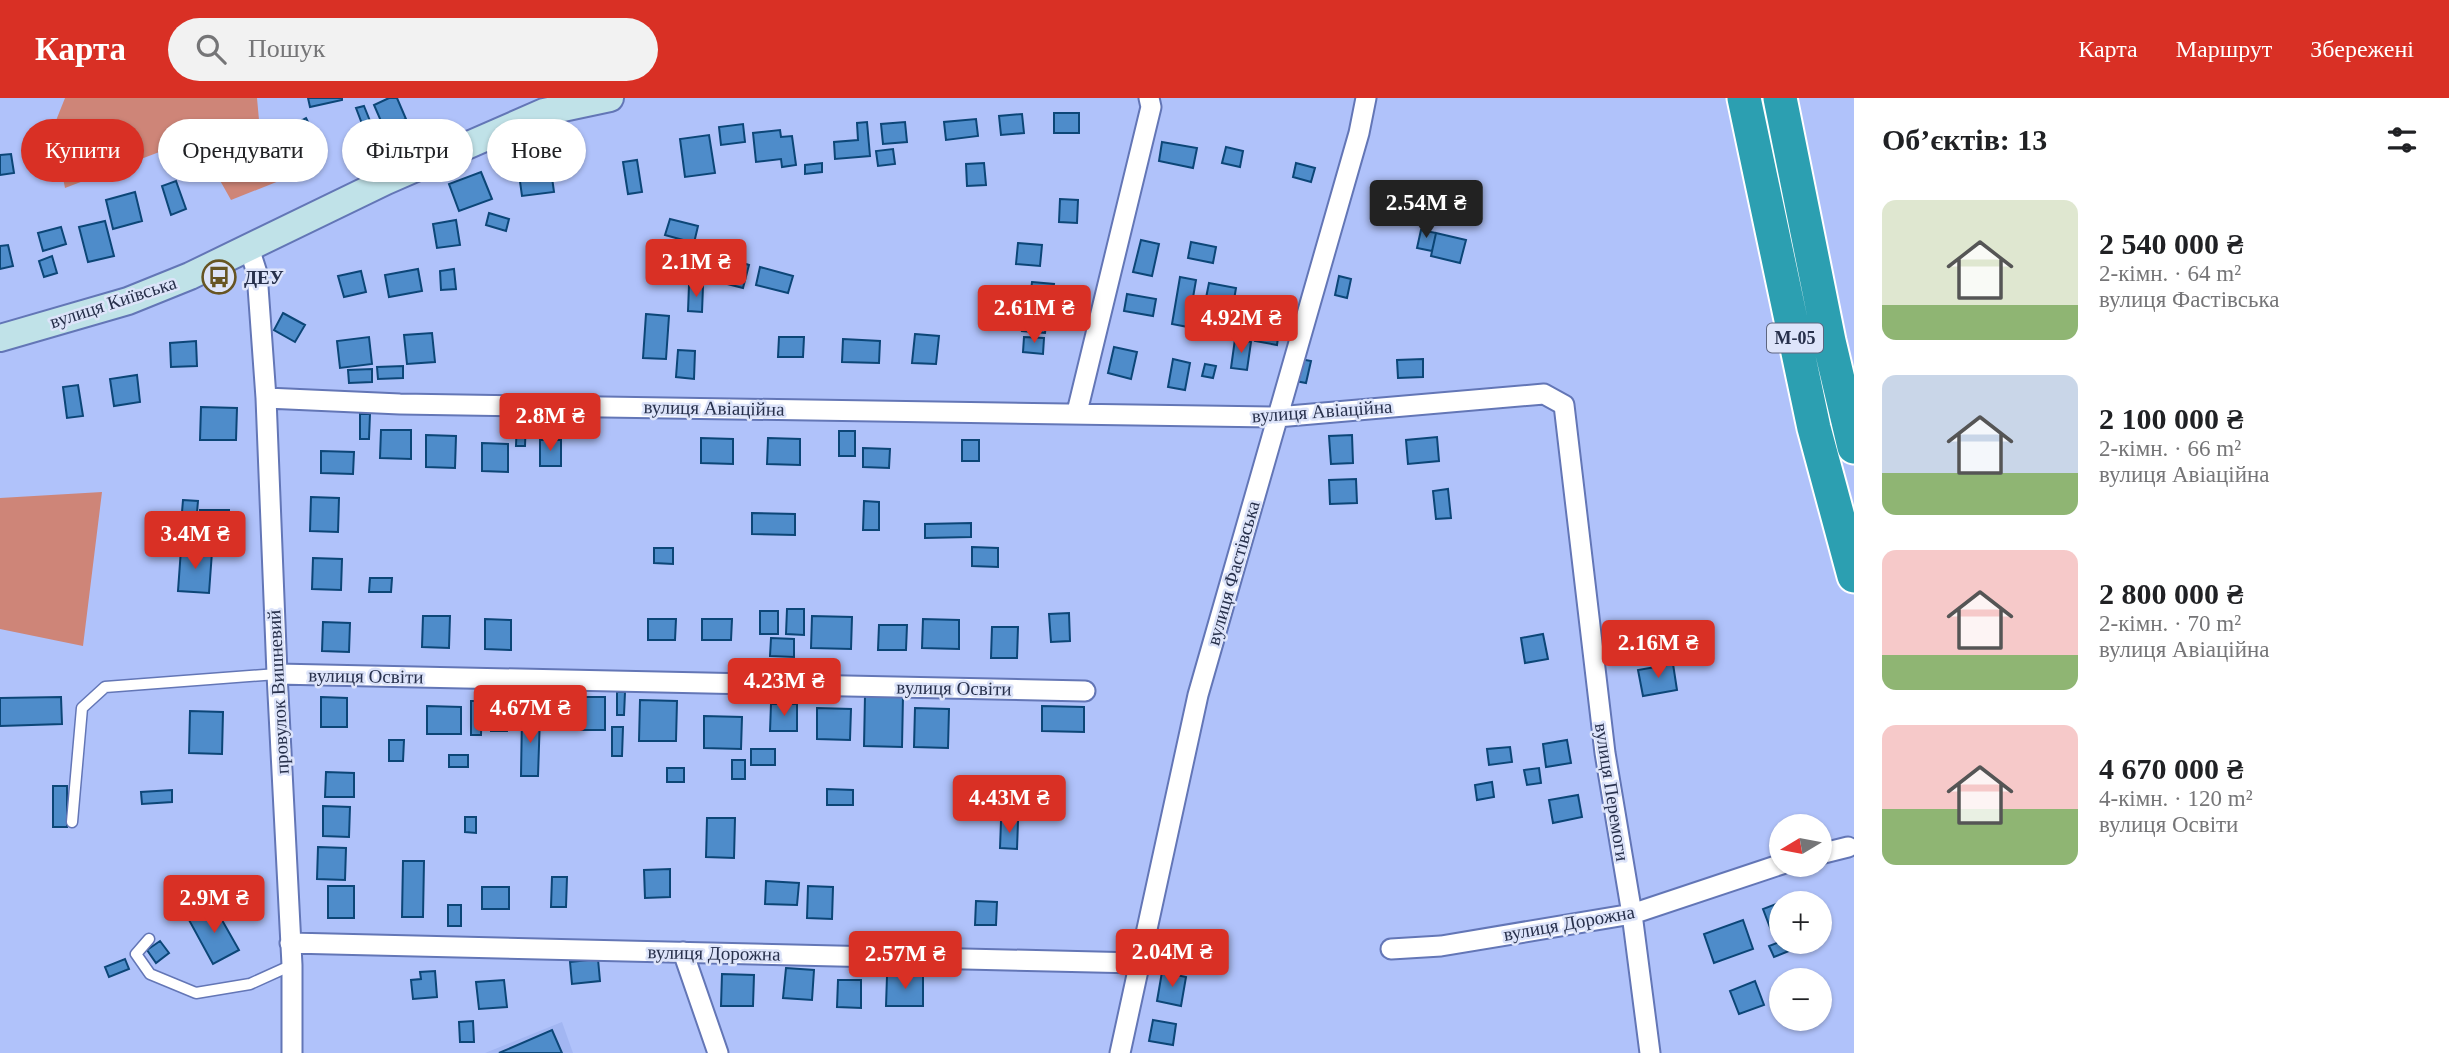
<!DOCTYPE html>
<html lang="uk">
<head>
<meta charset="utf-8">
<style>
	body { margin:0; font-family:Georgia,serif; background:#f2f2f2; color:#202124; height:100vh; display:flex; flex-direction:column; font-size:26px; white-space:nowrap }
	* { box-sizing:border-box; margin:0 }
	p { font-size:23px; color:#757577 }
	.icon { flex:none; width:38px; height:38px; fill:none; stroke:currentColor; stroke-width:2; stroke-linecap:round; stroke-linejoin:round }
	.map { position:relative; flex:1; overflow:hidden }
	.side { display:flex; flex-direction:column; background:#fff; width:595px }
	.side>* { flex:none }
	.banner { position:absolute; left:21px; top:21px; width:665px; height:63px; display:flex; gap:14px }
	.needle { width:46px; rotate:260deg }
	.buttons { position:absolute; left:1769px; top:716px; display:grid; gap:14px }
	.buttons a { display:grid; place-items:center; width:63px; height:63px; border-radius:50%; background:#fff; box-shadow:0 2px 5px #0004; font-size:35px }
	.price { position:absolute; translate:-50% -60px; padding:0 16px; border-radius:7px; background:#d93025; color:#fff; font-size:23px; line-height:46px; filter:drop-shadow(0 2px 4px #0008) }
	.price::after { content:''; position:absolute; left:50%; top:42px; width:21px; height:16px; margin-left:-10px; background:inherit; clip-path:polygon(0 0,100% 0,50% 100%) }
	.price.on { background:#222; color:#fff }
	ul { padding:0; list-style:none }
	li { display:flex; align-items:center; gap:21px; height:175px; padding:0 28px }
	li span { display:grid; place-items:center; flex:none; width:196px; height:140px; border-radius:14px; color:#555 }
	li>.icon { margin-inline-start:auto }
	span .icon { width:84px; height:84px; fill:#fffc; stroke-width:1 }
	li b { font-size:30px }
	h2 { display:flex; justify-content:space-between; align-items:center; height:84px; padding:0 28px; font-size:30px }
	.tag { padding:0 24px; border-radius:32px; background:#fff; box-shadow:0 2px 5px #0004; font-size:24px; line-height:63px }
	.tag.on { background:#d93025; color:#fff }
	header { display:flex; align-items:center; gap:42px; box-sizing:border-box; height:98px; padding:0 35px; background:#d93025; color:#fff }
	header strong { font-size:33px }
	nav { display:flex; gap:38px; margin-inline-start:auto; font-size:24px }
	.search { width:490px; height:63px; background:#f2f2f2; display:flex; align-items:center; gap:18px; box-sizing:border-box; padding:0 24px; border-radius:38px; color:#757577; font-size:26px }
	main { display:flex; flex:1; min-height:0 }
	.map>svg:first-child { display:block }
	.built { fill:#a2b6f2 }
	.green { fill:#ce8578 }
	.building { fill:#4e8cca; stroke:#0c4677; stroke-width:2 }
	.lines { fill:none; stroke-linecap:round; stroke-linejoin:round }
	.lane-casing { stroke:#6376b6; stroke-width:13 }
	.street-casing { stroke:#6376b6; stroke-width:23 }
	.secondary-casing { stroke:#6376b6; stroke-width:30 }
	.highway-casing { stroke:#fff; stroke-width:37 }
	.lane { stroke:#fff; stroke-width:10 }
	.street { stroke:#fff; stroke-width:19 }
	.secondary { stroke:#c0e2e8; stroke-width:26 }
	.highway { stroke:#2c9fb1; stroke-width:33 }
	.labels { text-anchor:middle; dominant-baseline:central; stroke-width:5; stroke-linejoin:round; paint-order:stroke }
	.shield { fill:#dde4fa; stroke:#5e6680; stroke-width:2 }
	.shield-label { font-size:18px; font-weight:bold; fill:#27304b }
	.poi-label { font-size:19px; font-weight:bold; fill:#27304b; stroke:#dde4fa; text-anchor:start }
	.street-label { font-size:19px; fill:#27304b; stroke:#dde4fa }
</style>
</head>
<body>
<header>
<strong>Карта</strong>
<div class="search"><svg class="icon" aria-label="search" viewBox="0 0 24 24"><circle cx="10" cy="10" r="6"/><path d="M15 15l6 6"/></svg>Пошук</div>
<nav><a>Карта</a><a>Маршрут</a><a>Збережені</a></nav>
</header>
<main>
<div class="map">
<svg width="1854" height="955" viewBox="0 0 1854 955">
	<rect width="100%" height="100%" fill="#b0c2fa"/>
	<path class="built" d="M562,924L573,955H485Z"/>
	<path class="green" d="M65,0H257L259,22L284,81L231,102L196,40L65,90L53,30Z
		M102,394L83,548L0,531V400Z"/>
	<path class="building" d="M308,0H342V2L310,9Z
		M389,0H397L406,21L384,30L374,7Z
		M364,8L372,28L364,31L356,10Z
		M1054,15H1079V35H1054Z
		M1022,16L1024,35L1001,37L999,18Z
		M306,20L318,44L293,58L280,34Z
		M976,21L978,38L946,42L944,24Z
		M867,24L870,58L835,61L834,44L858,42L857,25Z
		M905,24L907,44L883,46L881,26Z
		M743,26L745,44L721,47L719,29Z
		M780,32L781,39L792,38L796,67L782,69L781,61L756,64L753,35Z
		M709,37L715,75L685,79L680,41Z
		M1162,44L1197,50L1193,70L1159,63Z
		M1226,49L1243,53L1240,69L1222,65Z
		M893,51L895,66L878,68L876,53Z
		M11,56L14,75L0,77V57Z
		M549,58L554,94L522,98L517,62Z
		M637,62L642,94L628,96L623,64Z
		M822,65V74L805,76V67Z
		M984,65L986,87L967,88L966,66Z
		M1296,65L1315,70L1311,84L1293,79Z
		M481,74L492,101L459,113L449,86Z
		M176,83L186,111L171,117L162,88Z
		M135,94L142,123L113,131L106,102Z
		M1060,101L1078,102L1077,125L1059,124Z
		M489,115L509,121L506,133L486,127Z
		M670,121L698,128L694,145L665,137Z
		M456,122L460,147L437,150L433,126Z
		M105,123L114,158L88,164L79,129Z
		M61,129L66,146L43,153L38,135Z
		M1421,132L1436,135L1432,153L1417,150Z
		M1436,135L1466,142L1460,165L1431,158Z
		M1141,142L1159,146L1152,178L1133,174Z
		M1191,144L1216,149L1213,165L1188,160Z
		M1018,145L1042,147L1040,168L1016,166Z
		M8,147L13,168L0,171V148Z
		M712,147L743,155L740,164L749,167L743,190L696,178L703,154L710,156Z
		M663,155L691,162L686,181L658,174Z
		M52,158L57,175L44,179L39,163Z
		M760,169L793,178L788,195L756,187Z
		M418,171L422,193L389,199L385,177Z
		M454,171L456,191L441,192L440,173Z
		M361,173L366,194L344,199L338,178Z
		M1339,178L1351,181L1347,200L1335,197Z
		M1180,179L1196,182L1188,229L1172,226Z
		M1032,184L1054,186L1051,212L1029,210Z
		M1209,185L1236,190L1231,220L1203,215Z
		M689,187L703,188L702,214L688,213Z
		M1127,196L1156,201L1153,218L1124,213Z
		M283,215L305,227L295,244L274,232Z
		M1025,215L1047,217L1045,235L1022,233Z
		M646,216L669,218L666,261L643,260Z
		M1258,229L1279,233L1277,247L1255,243Z
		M432,235L435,264L407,266L404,237Z
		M915,236L939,238L936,266L912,265Z
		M369,239L372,266L340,270L337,243Z
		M779,239H804L803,259H778Z
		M1024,239L1044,240L1043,256L1023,254Z
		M843,241L880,243L879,265L842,264Z
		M1235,241L1251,244L1247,272L1231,270Z
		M196,243L197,268L171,269L170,245Z
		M1114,249L1137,254L1131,281L1108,275Z
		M678,252L695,253L694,281L676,279Z
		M1295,260L1311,263L1306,285L1290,282Z
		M1173,261L1190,265L1185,292L1168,289Z
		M1423,261V279L1398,280L1397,262Z
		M1205,266L1216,268L1213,280L1202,278Z
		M403,268V280L378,281L377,269Z
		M372,271V284L349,285L348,272Z
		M137,277L140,304L114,308L110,281Z
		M78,287L83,318L67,320L63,289Z
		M201,309L237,310L236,342H200Z
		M360,316H370L369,341H360Z
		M517,321H526L525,348H516Z
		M381,332H411V361L380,360Z
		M839,333H855V358H839Z
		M426,337L456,338L455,370L426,369Z
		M1352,337L1353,365L1331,366L1329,338Z
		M1437,339L1439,363L1408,366L1406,342Z
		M701,340L733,341V366L701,365Z
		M768,340L800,341V367L767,366Z
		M540,342H561V368H540Z
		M962,342H979V363H962Z
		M482,345L508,346V374L482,373Z
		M863,350L890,351L889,370L863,369Z
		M321,353L354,354L353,376L321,375Z
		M1356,381L1357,405L1330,406L1329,382Z
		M1448,391L1451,420L1436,421L1433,393Z
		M311,399L339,400L338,434L310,433Z
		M183,402L198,403L196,426H181Z
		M864,403L879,404V432H863Z
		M200,412H229V434H199Z
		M752,415L795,416V437L752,436Z
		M971,425V439L925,440V426Z
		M218,434L235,435V447L218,446Z
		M972,449L998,450V469L972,468Z
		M654,450H673V466L654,465Z
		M181,451L212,454L209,495L178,493Z
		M313,460L342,461L341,492L312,491Z
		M370,480H392L391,494H369Z
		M787,511H804V537L786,536Z
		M760,513H778V536H760Z
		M1069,515L1070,543L1051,544L1049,516Z
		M423,518H450L449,550L422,549Z
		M812,518L852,519L851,551L811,550Z
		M485,521L511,522V552L485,551Z
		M648,521H676L675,542H648Z
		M702,521H732L731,542H702Z
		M923,521L959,522V551L922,550Z
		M323,524L350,525L349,554L322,553Z
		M879,527H907L906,552H878Z
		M992,529H1018L1017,560H991Z
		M1543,536L1548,561L1525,565L1521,540Z
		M771,540L794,541V559L770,558Z
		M1673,566L1677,592L1643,598L1638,572Z
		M523,593H534V618L522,617Z
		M617,594H625L624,617H617Z
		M865,597L903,598L902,649L864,648Z
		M61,599L62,626L0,628V600Z
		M321,599L347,600V629H321Z
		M582,599H605V632H581Z
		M640,602L677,603L676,643H639Z
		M471,603H482L481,637H471Z
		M491,605L508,606L507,633H491Z
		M771,606H797V633H770Z
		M427,608L461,609V636H427Z
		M1042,608L1084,609V634L1042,633Z
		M817,610L851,611L850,642L817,641Z
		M915,610L949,611L948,650L914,649Z
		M190,613L223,614L222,656L189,655Z
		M522,617L540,618L538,678H521Z
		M704,618L742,619L741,651L704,650Z
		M612,629H623L622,658H612Z
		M389,642H404L403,663H389Z
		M1567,642L1571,665L1546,669L1543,646Z
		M1510,649L1512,664L1489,667L1487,651Z
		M751,651H775V667H751Z
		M449,657H468V669H449Z
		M732,662H745V681H732Z
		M667,670H684V684H667Z
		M1539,670L1541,685L1527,687L1524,672Z
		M326,674L354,675V699H325Z
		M1492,684L1494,699L1477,702L1475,687Z
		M53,688H67V729H53Z
		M827,691L853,692V707H827Z
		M172,692V704L142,706L141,694Z
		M1578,697L1582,719L1553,725L1549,702Z
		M323,708L350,709L349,739L323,738Z
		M465,719H476V735L465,734Z
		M707,720H735L734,760L706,759Z
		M1001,723H1018L1017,751L1000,750Z
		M318,749L346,750L345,782L317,781Z
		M403,763H424L423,819H402Z
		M670,771V799L645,800L644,772Z
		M552,779H567L566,809H551Z
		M766,783L799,785L797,807L765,806Z
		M328,788H354V820H328Z
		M808,788L833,789L832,821L807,820Z
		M482,789H509V811H482Z
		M1789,801L1791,805H1782V828L1771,832L1763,811Z
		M976,803L997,804L996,827H975Z
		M448,807H461V828H448Z
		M214,808L239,852L213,866L189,822Z
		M1743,822L1753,851L1714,865L1704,836Z
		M160,843L169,855L156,865L147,852Z
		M1782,843L1791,844L1794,851L1774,859L1769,848Z
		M125,861L129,871L109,879L105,869Z
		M598,861L600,883L572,886L570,864Z
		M786,870L814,872L812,902L783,900Z
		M435,873L437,899L413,901L411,882L421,881L420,874Z
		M1162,874L1186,879L1181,908L1157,903Z
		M722,876L754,877L753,908H721Z
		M887,878H923V908H886Z
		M504,882L507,909L479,911L476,884Z
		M838,882H861V910L837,909Z
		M1755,883L1764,907L1739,916L1730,893Z
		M1153,922L1176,926L1173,947L1149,943Z
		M473,923L474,944H460L459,924Z
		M552,932L562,955H499Z"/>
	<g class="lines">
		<defs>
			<path id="lane" d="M72,724L82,610L105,589L277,576
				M149,841L136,856L150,876L196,895L250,886L292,867"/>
			<path id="street" d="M249,150L257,175L266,300L277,576L292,867V955
				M266,300L400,306L1277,319L1544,296L1564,307L1605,655L1632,816L1650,955
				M1077,314L1151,9L1149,0
				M277,576L1085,593
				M1820,756L1848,749
				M290,845L1138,865
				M1391,851L1441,848L1632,816L1782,766
				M683,854L718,955
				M1120,955L1198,597L1359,35L1366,0"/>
			<path id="secondary" d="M0,240L128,203L190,178L386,83L544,14L610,0"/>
			<path id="highway" d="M1744,0L1814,330L1854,478
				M1780,0L1829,243L1854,349"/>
		</defs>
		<use href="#lane" class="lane-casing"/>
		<use href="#street" class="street-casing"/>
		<use href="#secondary" class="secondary-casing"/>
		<use href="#highway" class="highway-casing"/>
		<use href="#lane" class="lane"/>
		<use href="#street" class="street"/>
		<use href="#secondary" class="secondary"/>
		<use href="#highway" class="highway"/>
	</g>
	<defs>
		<symbol id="bus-ring" viewBox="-11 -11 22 22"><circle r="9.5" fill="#dde4fa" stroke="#675523" stroke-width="1.5"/><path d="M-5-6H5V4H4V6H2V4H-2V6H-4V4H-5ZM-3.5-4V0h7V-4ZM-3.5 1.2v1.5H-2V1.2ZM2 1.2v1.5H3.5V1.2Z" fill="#675523"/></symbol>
	</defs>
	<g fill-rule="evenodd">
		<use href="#bus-ring" x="200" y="160" width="38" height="38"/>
	</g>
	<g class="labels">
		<rect class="shield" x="1767" y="225.5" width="56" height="29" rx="5"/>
		<g class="shield-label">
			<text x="1795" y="240">М-05</text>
		</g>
		<g class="poi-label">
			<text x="244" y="179">ДЕУ</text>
		</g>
		<g class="street-label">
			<text transform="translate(113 204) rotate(-18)">вулиця Київська</text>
			<text transform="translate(714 310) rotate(1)">вулиця Авіаційна</text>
			<text transform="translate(1322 313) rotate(-4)">вулиця Авіаційна</text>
			<text transform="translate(1233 475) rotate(-74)">вулиця Фастівська</text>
			<text transform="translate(366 578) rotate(1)">вулиця Освіти</text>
			<text transform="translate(954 590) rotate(1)">вулиця Освіти</text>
			<text transform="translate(278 594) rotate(-93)">провулок Вишневий</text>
			<text transform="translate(1612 694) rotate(81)">вулиця Перемоги</text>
			<text transform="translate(1569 825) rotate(-10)">вулиця Дорожна</text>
			<text transform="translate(714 855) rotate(1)">вулиця Дорожна</text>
		</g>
	</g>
</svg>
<div class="buttons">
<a><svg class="needle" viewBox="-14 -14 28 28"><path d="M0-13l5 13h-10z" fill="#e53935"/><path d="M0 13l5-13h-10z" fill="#757577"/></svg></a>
<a>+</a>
<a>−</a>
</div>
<b class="price on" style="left:1426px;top:142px">2.54M ₴</b>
<b class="price" style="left:696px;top:201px">2.1M ₴</b>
<b class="price" style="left:1034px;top:247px">2.61M ₴</b>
<b class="price" style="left:1241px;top:257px">4.92M ₴</b>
<b class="price" style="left:550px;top:355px">2.8M ₴</b>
<b class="price" style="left:195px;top:473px">3.4M ₴</b>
<b class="price" style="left:1658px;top:582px">2.16M ₴</b>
<b class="price" style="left:784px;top:620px">4.23M ₴</b>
<b class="price" style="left:530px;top:647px">4.67M ₴</b>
<b class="price" style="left:1009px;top:737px">4.43M ₴</b>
<b class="price" style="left:214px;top:837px">2.9M ₴</b>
<b class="price" style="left:1172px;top:891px">2.04M ₴</b>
<b class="price" style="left:905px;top:893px">2.57M ₴</b>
<div class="banner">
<a class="tag on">Купити</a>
<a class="tag">Орендувати</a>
<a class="tag">Фільтри</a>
<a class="tag">Нове</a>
</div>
</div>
<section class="side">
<h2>Об’єктів: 13<svg class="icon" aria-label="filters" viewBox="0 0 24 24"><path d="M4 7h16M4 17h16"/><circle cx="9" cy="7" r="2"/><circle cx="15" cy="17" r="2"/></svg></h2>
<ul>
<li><span style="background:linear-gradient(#dfe7d0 75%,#8fb573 0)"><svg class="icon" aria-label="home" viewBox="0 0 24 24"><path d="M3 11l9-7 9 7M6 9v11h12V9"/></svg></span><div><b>2 540 000 ₴</b><p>2-кімн. · 64 m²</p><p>вулиця Фастівська</p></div></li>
<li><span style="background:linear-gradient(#c9d6e8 70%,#8fb573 0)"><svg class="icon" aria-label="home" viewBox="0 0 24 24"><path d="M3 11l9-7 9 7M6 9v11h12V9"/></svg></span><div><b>2 100 000 ₴</b><p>2-кімн. · 66 m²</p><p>вулиця Авіаційна</p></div></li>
<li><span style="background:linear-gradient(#f6c9c9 75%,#8fb573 0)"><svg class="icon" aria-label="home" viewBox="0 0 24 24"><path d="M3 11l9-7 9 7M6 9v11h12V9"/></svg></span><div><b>2 800 000 ₴</b><p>2-кімн. · 70 m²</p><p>вулиця Авіаційна</p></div></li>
<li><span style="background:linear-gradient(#f6c9c9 60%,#8fb573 0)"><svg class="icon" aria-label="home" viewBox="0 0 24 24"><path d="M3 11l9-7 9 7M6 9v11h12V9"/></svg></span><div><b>4 670 000 ₴</b><p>4-кімн. · 120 m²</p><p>вулиця Освіти</p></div></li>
</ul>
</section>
</main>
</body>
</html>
